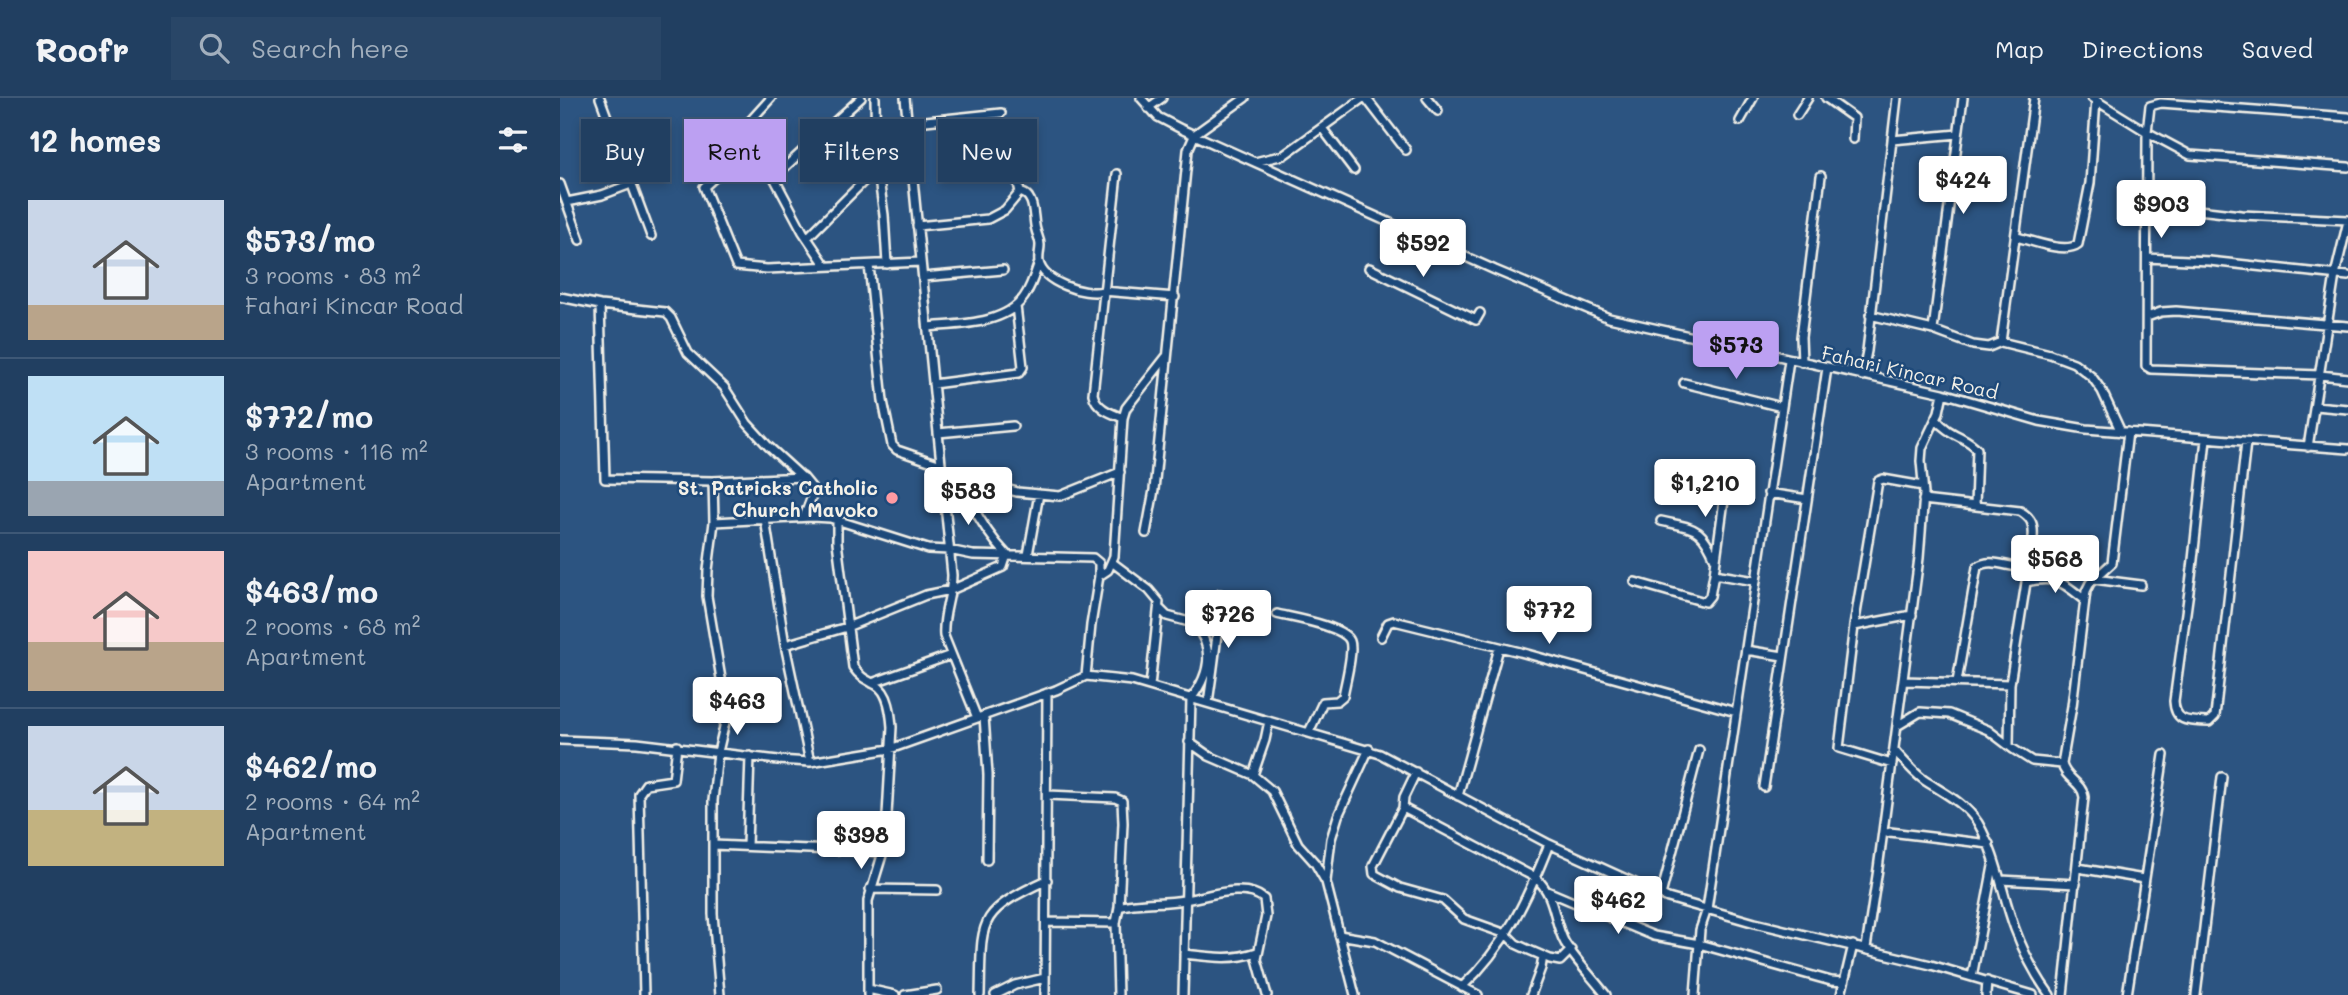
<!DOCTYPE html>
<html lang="en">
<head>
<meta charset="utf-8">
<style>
	body { margin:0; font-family:Mali,sans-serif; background:#294667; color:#f1f3f6; height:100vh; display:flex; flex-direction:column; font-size:26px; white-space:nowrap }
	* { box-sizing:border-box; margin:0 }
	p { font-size:23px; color:#a2afbd }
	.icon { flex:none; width:38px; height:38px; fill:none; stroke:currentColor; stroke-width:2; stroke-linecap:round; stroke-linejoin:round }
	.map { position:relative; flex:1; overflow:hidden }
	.drawer { display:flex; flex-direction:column; background:#213f61; width:560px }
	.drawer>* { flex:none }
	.guide { position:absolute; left:21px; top:21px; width:665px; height:63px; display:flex; gap:14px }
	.price { position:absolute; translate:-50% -60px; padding:0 16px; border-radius:7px; background:#fff; color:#222; font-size:23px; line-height:46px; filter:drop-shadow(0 2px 4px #0008) }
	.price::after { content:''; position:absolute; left:50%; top:42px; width:21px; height:16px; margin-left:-10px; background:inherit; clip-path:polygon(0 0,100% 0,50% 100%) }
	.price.current { background:#bca0f2; color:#111 }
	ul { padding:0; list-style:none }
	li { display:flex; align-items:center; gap:21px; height:175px; padding:0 28px }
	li+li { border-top:2px solid #3e5876 }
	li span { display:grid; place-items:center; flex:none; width:196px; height:140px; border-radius:0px; color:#555 }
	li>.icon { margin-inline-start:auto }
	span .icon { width:84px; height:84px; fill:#fffc; stroke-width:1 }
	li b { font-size:30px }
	h2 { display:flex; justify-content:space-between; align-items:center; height:84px; padding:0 28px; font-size:30px }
	.pill { padding:0 24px; border-radius:0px; background:#213f61; box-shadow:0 4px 10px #0003,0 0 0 2px #3e5876; font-size:24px; line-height:63px }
	.pill.current { background:#bca0f2; color:#111 }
	header { display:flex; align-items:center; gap:42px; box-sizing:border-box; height:98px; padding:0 35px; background:#213f61; border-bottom:2px solid #3e5876 }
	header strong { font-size:33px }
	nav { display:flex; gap:38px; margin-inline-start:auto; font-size:24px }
	.search { width:490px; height:63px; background:#294667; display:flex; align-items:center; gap:18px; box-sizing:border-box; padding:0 24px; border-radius:0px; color:#a2afbd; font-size:26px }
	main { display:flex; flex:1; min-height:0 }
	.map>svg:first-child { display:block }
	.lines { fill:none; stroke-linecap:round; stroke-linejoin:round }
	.minor-casing { stroke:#f4f1e8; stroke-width:12 }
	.minor { stroke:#1f4a7a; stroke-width:7 }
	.poi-dot { fill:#ff9aa2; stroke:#1f4a7a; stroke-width:2.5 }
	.labels { text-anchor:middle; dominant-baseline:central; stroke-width:5; stroke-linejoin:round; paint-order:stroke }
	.street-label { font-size:19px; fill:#f4f1e8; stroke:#1f4a7a }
	.poi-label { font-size:19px; font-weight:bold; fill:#f4f1e8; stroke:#1f4a7a; text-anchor:end }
</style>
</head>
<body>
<header>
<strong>Roofr</strong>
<div class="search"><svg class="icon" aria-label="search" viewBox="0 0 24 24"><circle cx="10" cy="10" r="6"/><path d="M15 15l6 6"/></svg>Search here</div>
<nav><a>Map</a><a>Directions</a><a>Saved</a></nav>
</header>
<main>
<section class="drawer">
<h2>12 homes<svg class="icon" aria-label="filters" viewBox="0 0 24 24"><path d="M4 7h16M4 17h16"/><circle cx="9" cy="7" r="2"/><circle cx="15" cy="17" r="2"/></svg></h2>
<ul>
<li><span style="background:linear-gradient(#c9d6e8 75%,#b9a48a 0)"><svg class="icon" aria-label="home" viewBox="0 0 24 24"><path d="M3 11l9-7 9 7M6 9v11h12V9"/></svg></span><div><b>$573/mo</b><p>3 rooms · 83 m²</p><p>Fahari Kincar Road</p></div></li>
<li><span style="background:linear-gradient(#bfe0f5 75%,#9aa5b1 0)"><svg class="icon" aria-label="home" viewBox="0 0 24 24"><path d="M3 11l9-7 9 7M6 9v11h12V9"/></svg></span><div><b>$772/mo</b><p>3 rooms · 116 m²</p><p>Apartment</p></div></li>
<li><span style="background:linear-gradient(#f6c9c9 65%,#b9a48a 0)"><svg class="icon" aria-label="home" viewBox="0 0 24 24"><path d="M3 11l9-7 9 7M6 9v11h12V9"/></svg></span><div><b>$463/mo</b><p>2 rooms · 68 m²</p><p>Apartment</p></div></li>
<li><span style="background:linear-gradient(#c9d6e8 60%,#c2b280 0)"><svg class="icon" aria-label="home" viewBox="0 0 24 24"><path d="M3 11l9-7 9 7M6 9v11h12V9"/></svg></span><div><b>$462/mo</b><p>2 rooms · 64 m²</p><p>Apartment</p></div></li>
</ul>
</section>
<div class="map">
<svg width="1788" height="897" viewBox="0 0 1788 897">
	<rect width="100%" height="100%" fill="#2c5481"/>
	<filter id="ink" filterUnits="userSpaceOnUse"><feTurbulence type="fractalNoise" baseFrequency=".0143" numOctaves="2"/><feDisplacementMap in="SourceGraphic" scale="14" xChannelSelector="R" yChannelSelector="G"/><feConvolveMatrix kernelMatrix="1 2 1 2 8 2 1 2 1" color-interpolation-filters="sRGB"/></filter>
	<g filter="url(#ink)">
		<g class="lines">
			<defs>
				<path id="minor" d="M40,0L91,138
					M211,0L182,32L165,70L144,89L176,168L207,171L361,164
					M315,0L316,60L324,117L327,166
					M345,0L392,477C392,498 382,517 384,538L417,620
					M581,0L598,19L621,31L935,172L1049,220L1383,295L1479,323L1526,331L1788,351
					M806,0L846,52
					M867,0L878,13
					M1266,0L1294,20L1293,41
					M1532,0L1587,34L1630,57L1788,69
					M588,10L602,0
					M1237,17L1248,0
					M1788,19L1601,5L1590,8L1587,34L1586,268L1591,271L1760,277L1788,280
					M1180,23L1193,0
					M347,25L441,15
					M186,27L243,134L266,168
					M762,30L794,72
					M1332,42L1398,36
					M448,45L460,94C465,96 467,96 469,100C475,108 473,122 476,132C477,137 480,141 480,147C480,153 478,158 479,164C483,184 524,198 543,193L615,199
					M695,64L724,57L803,0
					M557,76L533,296C536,310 550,315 563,320
					M214,79L301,0
					M0,86L20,142
					M7,104L42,97L71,86
					M1587,106L1681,117L1788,122
					M357,128L428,121L445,112L460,94
					M1457,139C1472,143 1506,156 1518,146L1530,85L1536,2
					M247,140L317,70
					M1587,160L1649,163L1788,178
					M309,167L323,303L332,347L337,352L381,367
					M809,170L916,222L920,215
					M363,179L443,172
					M0,199L40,207L105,214L111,220L128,255L164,289L187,325L208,348L242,379
					M40,207L45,381L153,383L243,379L252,390V398L244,419
					M1310,217L1373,232L1413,247L1429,249L1441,244L1490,256L1514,265L1532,279L1542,293L1561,334
					M1587,219L1601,214L1616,213L1788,228
					M368,229C398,226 445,227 464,199C471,189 475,176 479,164
					M1373,232L1403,0
					M1441,244L1474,0
					M1242,264L1241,239L1261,78
					M1302,278L1307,253L1337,0
					M1124,285L1222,309
					M373,286L459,275L463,269L456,208
					M1755,308L1788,311
					M1376,321C1389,338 1406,338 1417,351L1415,408
					M378,335L453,328
					M1646,341L1632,471L1614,603C1615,626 1631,623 1649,624L1655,618L1686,344
					M1748,349L1775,177L1788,123
					M1168,373L1154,476L1195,483
					M383,381L427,386L457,394L500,398L560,374
					M153,383L154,424L148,472L147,498L167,616L158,654L153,703V816L160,897
					M1208,395L1247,401
					M1363,402L1460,413C1472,420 1474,427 1473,440L1450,586L1449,648
					M205,421L225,547L250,664
					M277,422V444L293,569C300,579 305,581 316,587C329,594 331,616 332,629L326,735L323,754L308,803V897
					M1101,423C1134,431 1141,427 1155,461
					M154,424L252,419L270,420L368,451L389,452L413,457L533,460L539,465V478L531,527L526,578
					M586,435L594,392L628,52L635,36L685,0
					M468,457L479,396
					M553,465L589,492L599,504L590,588
					M539,478L548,472L554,458L563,320L566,310L606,259
					M1534,481L1581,487
					M1075,484L1145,504L1150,498L1154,476
					M1466,484C1496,477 1502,484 1525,502
					M600,511L607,518L633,525C656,550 650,576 631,601L623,897
					M717,516C733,520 784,528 790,543C794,553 785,586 783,598L777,603L763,604L749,634
					M1294,528L1352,517
					M821,539L828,525L834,523L960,554L1176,614
					M225,547L287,529L366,497L391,492L443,469L447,457C426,435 412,410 400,382
					M1186,552L1223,558
					M1343,583L1450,586
					M1397,584L1417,469C1431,458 1452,472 1468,469
					M312,585L391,557
					M648,605C653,569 659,533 660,496
					M424,618L428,677L427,762
					M1337,628L1360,614L1389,616L1428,632L1453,651L1472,663L1502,666
					M0,642L77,645L218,662L250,664L330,651L496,592L526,578L572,583L820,656L989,746L1108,800L1195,825L1371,867L1473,897
					M629,644L649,658L693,677L712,693L738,746L755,765L766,784L795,897
					M1334,652C1343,662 1353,674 1364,682C1384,695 1405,705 1418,725C1437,758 1442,796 1455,831C1464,855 1475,877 1490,897
					M1332,666L1279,650L1294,528L1318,383L1323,381L1363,388
					M856,674L844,699L843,710L813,768L814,776L840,790L883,802L904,821L946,836L956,846L969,852L990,861L1000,863L1011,852
					M693,677L705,642L709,623
					M1204,689L1267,270
					M488,697L555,700L562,703L563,725L559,809
					M898,698L939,550
					M843,710L976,780C996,798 993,823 1005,845C1016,863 1033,880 1046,897
					M1323,736L1330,734L1429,746
					M153,747L323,754
					M187,748L190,658
					M1518,770L1584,781
					M1441,782L1516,786
					M766,783L771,741L778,718L809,651
					M310,791L377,792
					M987,793L1094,838L1139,846L1271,883L1284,884
					M1101,797L1139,652
					M486,824L556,825
					M779,837L815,843L918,897
					M1306,850L1318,771L1359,460L1364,396L1361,363L1362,350L1379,314L1383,295
					M624,856C651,859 671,863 697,854
					M1412,879L1434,763
					M902,889C945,849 968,800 989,746
					M308,891L335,897
					M84,897L79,696L86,686L113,682L117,648
					M345,897L377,892
					M420,897C422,822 415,815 487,782
					M435,897L455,887L485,880
					M485,897L487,595
					M558,897L556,825L559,809C578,803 603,806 624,802C646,799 685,784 704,801L706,818L697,861L707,897
					M971,897L981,870L983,858
					M1135,897L1140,832L1147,811L1229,262
					M1281,897L1293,847
					M1426,897L1427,883
					M1503,897L1524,699C1522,684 1505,681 1502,666L1512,608L1526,493L1530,485L1552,465L1568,334
					M1567,897L1604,657
					M1636,897L1662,679"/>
			</defs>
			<use href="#minor" class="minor-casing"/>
			<use href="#minor" class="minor"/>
		</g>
	</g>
	<circle class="poi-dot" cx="332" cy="400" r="7"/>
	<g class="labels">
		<g class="street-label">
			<text transform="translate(1350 274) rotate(13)">Fahari Kincar Road</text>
		</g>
		<g class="poi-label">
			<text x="318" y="389">St. Patricks Catholic<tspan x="318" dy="22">Church Mavoko</tspan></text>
		</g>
	</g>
</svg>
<b class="price" style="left:1403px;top:118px">$424</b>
<b class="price" style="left:1601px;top:142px">$903</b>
<b class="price" style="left:863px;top:181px">$592</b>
<b class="price current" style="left:1176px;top:283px">$573</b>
<b class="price" style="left:1145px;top:421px">$1,210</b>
<b class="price" style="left:408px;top:429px">$583</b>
<b class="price" style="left:1495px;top:497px">$568</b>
<b class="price" style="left:989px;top:548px">$772</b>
<b class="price" style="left:668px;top:552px">$726</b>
<b class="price" style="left:177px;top:639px">$463</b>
<b class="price" style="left:301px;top:773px">$398</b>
<b class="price" style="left:1058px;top:838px">$462</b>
<div class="guide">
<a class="pill">Buy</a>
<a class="pill current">Rent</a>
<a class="pill">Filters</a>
<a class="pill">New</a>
</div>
</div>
</main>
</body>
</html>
